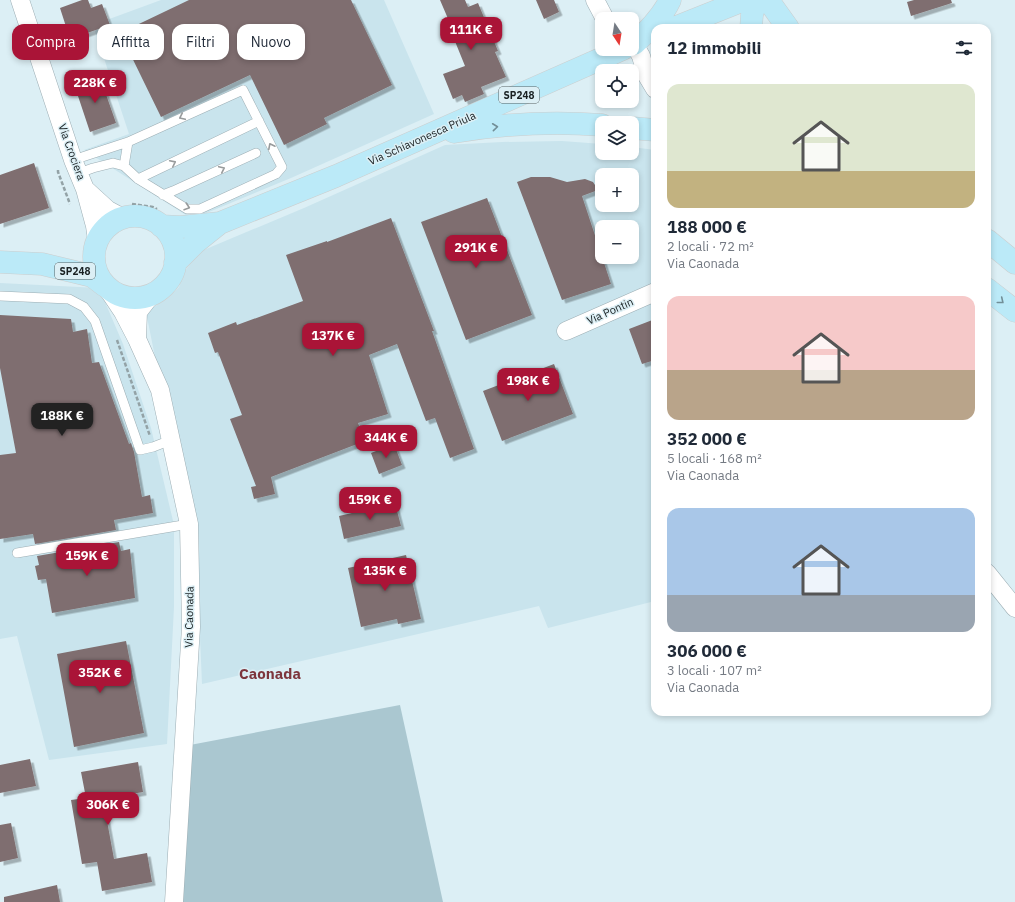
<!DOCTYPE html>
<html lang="it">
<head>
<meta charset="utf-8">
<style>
	body { margin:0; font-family:"IBM Plex Sans",sans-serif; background:#f6f6f7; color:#1f2937; height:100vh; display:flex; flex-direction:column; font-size:15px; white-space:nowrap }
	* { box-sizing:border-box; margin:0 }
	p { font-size:13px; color:#747a83 }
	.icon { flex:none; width:22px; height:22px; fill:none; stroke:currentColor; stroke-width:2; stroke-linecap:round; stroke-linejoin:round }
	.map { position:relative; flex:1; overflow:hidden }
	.side { position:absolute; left:651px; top:24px; width:340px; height:692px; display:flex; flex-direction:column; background:#fff; border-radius:12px; box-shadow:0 2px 6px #0003 }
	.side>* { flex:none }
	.banner { position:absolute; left:12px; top:24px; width:380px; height:36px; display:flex; gap:8px }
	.needle { width:26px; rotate:168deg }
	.fabs { position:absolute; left:595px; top:12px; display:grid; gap:8px }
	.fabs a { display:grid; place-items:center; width:44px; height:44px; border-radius:8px; background:#fff; box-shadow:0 2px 6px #0003; font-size:20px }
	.price { position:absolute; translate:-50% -34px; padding:0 9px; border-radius:8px; background:#aa1437; color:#fff; font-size:13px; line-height:26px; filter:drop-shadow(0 1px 2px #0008) }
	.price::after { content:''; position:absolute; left:50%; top:24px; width:12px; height:9px; margin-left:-6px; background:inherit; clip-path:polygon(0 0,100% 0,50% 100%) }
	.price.on { background:#222; color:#fff }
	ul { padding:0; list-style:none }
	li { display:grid; align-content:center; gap:8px; height:212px; padding:0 16px }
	li span { display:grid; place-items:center; height:124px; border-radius:12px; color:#555 }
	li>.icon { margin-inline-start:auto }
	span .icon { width:72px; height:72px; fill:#fffc; stroke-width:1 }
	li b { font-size:17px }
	h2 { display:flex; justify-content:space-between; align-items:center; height:48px; padding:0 16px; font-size:17px }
	.tag { padding:0 14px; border-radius:12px; background:#fff; box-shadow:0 2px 6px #0003; font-size:14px; line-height:36px }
	.tag.on { background:#aa1437; color:#fff }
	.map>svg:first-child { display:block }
	.built { fill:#c9e4ed; fill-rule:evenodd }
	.green { fill:#aac7d0 }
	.building { fill:#7f6e6f; filter:url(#shadow) }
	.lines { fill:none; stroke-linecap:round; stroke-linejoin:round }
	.service-casing { stroke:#9daeb4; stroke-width:10 }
	.minor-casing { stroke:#9daeb4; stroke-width:19 }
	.primary-casing { stroke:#cccece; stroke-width:23 }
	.path { stroke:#93a2a6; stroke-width:2.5; stroke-dasharray:4 2; stroke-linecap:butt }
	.service { stroke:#fff; stroke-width:9 }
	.minor { stroke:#fff; stroke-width:18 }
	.primary { stroke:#bbeaf8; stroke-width:22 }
	.oneway { stroke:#989b9c }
	.oneway2 { stroke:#728f98 }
	.labels { text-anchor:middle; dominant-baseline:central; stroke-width:3; stroke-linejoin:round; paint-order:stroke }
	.shield { fill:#dceff5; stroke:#545e61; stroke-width:1 }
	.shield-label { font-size:10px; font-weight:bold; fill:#192022 }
	.street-label { font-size:11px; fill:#192022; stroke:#dceff5 }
	.district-label { font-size:15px; font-weight:bold; fill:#7d353c; stroke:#dceff5 }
</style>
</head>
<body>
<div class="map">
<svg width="1015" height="902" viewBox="0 0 1015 902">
	<defs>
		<filter id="shadow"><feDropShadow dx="3.5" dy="3.5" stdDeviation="0" flood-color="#0004"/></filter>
	</defs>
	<rect width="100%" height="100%" fill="#dceff5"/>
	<path class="built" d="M161,0H384L434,114L291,178L192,219L84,150L129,134L93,25Z
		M562,141L602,144V153H632V147L655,150V601L548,628L539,606L202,684L197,567L146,312L168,298L179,287L184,272L199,252L304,208L445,145L502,142ZM602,175H632V205H602ZM602,227H632V257H602Z
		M0,283L99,288L123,344L151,428L174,525V607L167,744L49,760L17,636L0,639Z"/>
	<path class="green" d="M400,705L443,902H179L190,745Z"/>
	<path class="building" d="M82,0H88L91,8L102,4L110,25L70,39L60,8Z
		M189,0H351L392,85L324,118L327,124L284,145L250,75L161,117L120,33Z
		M440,0H465L468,7L478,3L498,51L495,52L506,77L481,87L484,94L465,102L462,95L453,99L443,74L465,66L450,29L452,28Z
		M536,0H554L559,12L544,19Z
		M914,0H951L952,3L911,16L907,2Z
		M97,76L98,81L101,80L116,123L90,132L74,84Z
		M34,163L49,208L0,224V175Z
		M531,177H550L567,182L585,179L593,182L598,190L582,196L611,284L562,300L517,182Z
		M487,198L532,315L466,340L421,222Z
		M391,218L434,331H432L474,449L450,458L435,418L426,421L397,344L369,355L388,414L358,423L365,441L271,477L275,494L254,499L251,487L256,486L230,419L242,415L218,352L215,353L208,333L236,322L237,325L303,301L286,255L327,241V242Z
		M0,315L71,319L73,332L87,329L92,363L99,362L129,444L131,443L134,452L142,497L150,495L153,513L114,520L116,530L35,544L33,534L0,539V455L16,453L0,368Z
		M655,319V360L642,364L629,329Z
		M554,364L573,414L502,441L483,391Z
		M394,444L402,465L379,474L371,453Z
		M395,503L401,526L344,539L339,516Z
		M119,542L121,551L130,549L135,598L52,613L46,579L38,580L35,566L39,565L37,556Z
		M406,555L421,619L398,624L397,619L361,627L348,568Z
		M126,641L144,733L74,747L57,654Z
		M30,759L36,786L0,793V765Z
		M138,762L143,792L103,799L114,859L147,853L152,882L102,891L97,862L82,864L71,800L86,798L81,772Z
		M11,823L18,858L0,862V825Z
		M57,885L60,902H4V897Z"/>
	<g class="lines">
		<defs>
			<path id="service" d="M73,160L128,142L243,90L282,167L276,174L200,209H187L138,179L124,166L113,163L93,168L79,173
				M124,166L128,142
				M138,179L259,121
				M163,195L173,191L256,153
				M0,296L69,299L84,307L95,321L140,450L153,447L171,440
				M17,553L189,524"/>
			<path id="minor" d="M20,0L73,160L85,189L95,226L97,240
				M595,0L605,19
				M634,44L641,56L646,74L655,89
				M85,189L108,210L123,218
				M107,288L123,312L137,339L160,390L189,524L191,627L174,902
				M566,331L655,292
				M137,339L138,312L152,294
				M987,573L1015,608"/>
			<path id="primary" d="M768,0L788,28
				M674,28L744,0
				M751,28L752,15L756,0
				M634,44C648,31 662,17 670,0
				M632,128L655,130
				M454,132C502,124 553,121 602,125
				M94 257a41 41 0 1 1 82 0a41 41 0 1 1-82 0Z
				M161,226L181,227L220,223L336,176L623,49
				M987,240L1015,263
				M0,262L42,264L92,276L105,286
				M175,263L195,243L220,223
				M987,289L1015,311"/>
		</defs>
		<use href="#service" class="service-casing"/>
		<use href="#minor" class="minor-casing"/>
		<use href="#primary" class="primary-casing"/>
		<path class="path" d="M58,170V172L70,204
			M132,204L153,207L157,209
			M117,340L150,436"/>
		<use href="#service" class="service"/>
		<use href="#minor" class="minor"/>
		<use href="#primary" class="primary"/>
	</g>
	<defs><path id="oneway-chevron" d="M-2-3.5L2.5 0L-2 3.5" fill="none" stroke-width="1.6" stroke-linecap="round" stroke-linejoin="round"/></defs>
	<g class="oneway">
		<use href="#oneway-chevron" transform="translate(182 117) rotate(155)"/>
		<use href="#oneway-chevron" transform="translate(271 146) rotate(-117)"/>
		<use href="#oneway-chevron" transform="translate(173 163) rotate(-26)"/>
		<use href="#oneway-chevron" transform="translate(222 169) rotate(-25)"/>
		<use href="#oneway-chevron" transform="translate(187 207) rotate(18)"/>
	</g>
	<g class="oneway2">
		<use href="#oneway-chevron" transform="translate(495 127) rotate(-6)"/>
		<use href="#oneway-chevron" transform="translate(1001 301) rotate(39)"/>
	</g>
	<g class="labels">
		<g class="shield">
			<rect x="499" y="87" width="40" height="16" rx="3"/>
			<rect x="55" y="263" width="40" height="16" rx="3"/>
		</g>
		<g class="shield-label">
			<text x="519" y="95">SP248</text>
			<text x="75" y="271">SP248</text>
		</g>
		<g class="street-label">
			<text transform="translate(422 138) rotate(-24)">Via Schiavonesca Priula</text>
			<text transform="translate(72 152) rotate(70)">Via Crociera</text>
			<text transform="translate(610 311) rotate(-24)">Via Pontin</text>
			<text transform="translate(189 617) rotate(-89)">Via Caonada</text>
		</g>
		<g class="district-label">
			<text x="270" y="673">Caonada</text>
		</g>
	</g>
</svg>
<div class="fabs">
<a><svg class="needle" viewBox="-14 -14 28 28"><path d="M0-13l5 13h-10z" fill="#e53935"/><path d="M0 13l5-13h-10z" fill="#747a83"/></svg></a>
<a><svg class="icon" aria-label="locate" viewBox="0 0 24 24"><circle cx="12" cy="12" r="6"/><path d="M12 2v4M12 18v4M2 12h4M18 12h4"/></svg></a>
<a><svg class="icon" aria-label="layers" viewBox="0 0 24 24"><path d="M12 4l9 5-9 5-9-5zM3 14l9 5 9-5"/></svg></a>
<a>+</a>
<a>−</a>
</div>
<b class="price" style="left:471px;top:51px">111K €</b>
<b class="price" style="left:95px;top:104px">228K €</b>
<b class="price" style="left:476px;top:269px">291K €</b>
<b class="price" style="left:333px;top:357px">137K €</b>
<b class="price" style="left:528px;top:402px">198K €</b>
<b class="price on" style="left:62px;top:437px">188K €</b>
<b class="price" style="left:386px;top:459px">344K €</b>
<b class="price" style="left:370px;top:521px">159K €</b>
<b class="price" style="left:87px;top:577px">159K €</b>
<b class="price" style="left:385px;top:592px">135K €</b>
<b class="price" style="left:100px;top:694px">352K €</b>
<b class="price" style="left:108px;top:826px">306K €</b>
<div class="banner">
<a class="tag on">Compra</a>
<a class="tag">Affitta</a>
<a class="tag">Filtri</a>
<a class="tag">Nuovo</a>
</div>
<section class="side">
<h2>12 immobili<svg class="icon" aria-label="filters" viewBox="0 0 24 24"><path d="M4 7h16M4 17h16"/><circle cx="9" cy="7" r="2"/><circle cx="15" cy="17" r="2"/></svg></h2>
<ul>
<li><span style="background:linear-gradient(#dfe7d0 70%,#c2b280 0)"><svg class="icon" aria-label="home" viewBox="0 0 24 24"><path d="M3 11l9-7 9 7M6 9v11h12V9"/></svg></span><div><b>188 000 €</b><p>2 locali · 72 m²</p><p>Via Caonada</p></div></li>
<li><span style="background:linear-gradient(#f6c9c9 60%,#b9a48a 0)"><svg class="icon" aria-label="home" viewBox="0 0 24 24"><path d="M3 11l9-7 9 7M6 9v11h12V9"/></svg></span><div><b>352 000 €</b><p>5 locali · 168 m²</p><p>Via Caonada</p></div></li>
<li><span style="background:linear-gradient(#a9c7e8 70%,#9aa5b1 0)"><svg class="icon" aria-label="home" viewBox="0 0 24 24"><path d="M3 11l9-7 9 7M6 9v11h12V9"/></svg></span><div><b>306 000 €</b><p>3 locali · 107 m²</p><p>Via Caonada</p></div></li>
</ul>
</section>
</div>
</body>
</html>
